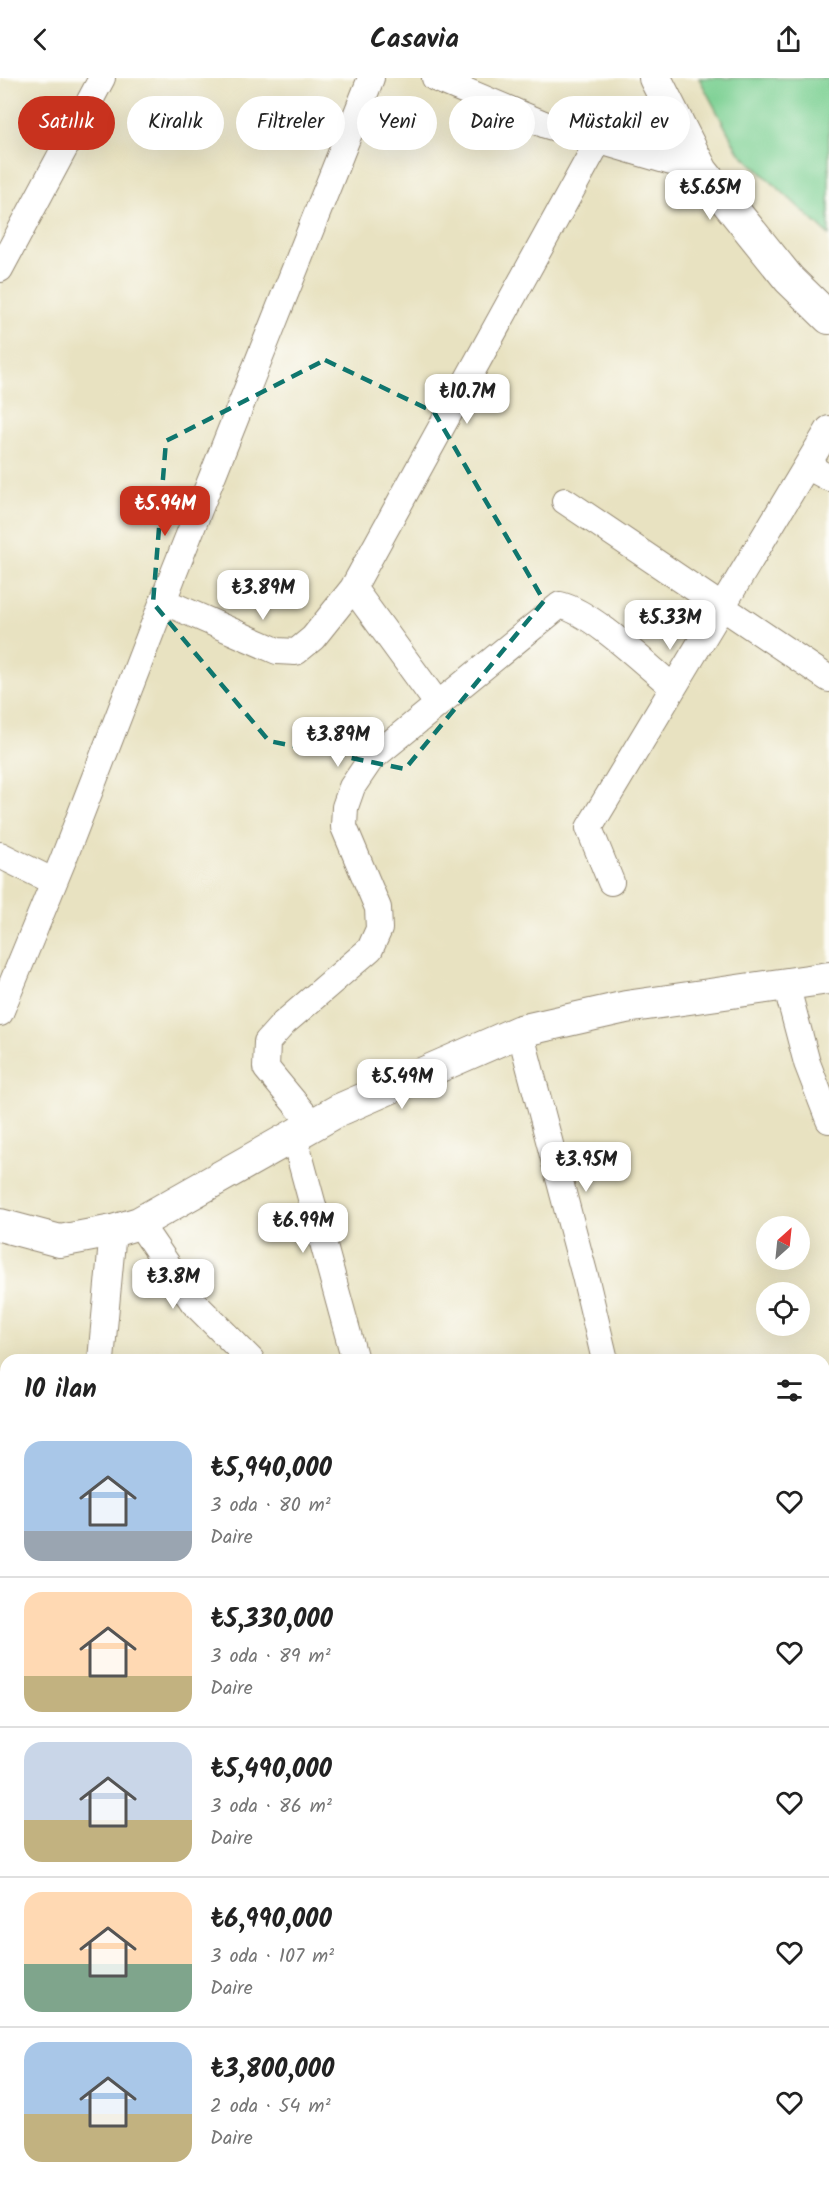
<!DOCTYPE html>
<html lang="tr">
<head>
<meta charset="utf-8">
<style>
	body { margin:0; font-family:Kalam,sans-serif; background:#f2f2f2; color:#222; height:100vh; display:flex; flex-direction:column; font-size:22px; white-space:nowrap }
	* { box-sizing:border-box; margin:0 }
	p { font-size:20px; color:#767676 }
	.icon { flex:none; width:33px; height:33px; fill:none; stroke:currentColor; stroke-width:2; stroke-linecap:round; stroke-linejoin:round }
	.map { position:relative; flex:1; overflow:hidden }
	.side { position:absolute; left:0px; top:1276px; width:830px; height:836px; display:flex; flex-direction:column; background:#fff; border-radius:18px 18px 0 0; box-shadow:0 6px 24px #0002 }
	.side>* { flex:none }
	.guide { position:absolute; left:18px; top:18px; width:794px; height:54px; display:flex; gap:12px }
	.needle { width:39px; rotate:27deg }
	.fabs { position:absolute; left:756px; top:1138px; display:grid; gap:12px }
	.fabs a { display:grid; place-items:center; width:54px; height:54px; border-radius:50%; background:#fff; box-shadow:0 6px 24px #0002; font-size:30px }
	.price { position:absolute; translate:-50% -51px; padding:0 14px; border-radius:12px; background:#fff; color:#222; font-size:20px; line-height:39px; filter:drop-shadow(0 2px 3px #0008) }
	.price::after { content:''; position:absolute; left:50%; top:36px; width:18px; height:14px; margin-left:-9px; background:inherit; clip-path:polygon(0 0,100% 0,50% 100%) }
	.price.active { background:#c8321e; color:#fff }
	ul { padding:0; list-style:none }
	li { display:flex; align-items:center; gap:18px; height:150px; padding:0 24px }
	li+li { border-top:2px solid #e0e0e0 }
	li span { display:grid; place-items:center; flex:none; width:168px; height:120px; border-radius:18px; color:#555 }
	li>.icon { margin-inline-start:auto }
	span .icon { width:72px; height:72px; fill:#fffc; stroke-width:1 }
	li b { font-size:26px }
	h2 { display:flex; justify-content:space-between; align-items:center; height:72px; padding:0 24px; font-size:26px }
	.tag { padding:0 21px; border-radius:27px; background:#fff; box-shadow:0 6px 24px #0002; font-size:21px; line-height:54px }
	.tag.active { background:#c8321e; color:#fff }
	header { display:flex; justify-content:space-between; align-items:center; height:78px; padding:0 24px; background:#fff; font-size:27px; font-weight:700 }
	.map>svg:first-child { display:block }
	.green { fill:#7bd093; stroke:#5b7d58; stroke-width:1.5 }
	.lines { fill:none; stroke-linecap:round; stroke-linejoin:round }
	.minor-casing { stroke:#928670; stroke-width:28 }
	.tertiary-casing { stroke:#928670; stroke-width:34 }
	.minor { stroke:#fff; stroke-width:26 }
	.tertiary { stroke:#fff; stroke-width:32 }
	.marked { fill:none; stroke:#0f766e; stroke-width:4.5; stroke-dasharray:12 8; stroke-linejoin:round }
</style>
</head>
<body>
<header><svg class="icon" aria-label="back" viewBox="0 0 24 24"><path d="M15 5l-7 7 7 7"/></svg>Casavia<svg class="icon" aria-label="share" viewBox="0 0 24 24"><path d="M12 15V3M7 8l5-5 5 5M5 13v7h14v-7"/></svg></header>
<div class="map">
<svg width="829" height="2111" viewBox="0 0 829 2111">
	<rect width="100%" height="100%" fill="#fdfcf7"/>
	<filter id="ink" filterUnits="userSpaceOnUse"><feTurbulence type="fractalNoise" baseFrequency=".0167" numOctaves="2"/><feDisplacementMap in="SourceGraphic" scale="12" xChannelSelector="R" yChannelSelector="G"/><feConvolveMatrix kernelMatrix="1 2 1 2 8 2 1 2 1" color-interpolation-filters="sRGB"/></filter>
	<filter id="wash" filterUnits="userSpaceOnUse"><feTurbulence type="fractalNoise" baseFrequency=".008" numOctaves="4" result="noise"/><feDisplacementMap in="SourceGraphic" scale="24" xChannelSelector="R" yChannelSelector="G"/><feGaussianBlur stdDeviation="1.35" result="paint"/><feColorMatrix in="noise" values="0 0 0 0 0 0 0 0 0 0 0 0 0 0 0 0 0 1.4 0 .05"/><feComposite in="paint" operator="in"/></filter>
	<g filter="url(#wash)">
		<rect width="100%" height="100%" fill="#e8e2c1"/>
		<path class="green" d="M699,0H829V157L738,73Z"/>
	</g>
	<g filter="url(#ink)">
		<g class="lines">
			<defs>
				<path id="minor" d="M435,0L546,47L702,93
					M0,191L102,0
					M807,388L829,400
					M565,423L829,601
					M163,523L277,573L296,574L313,560L353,510
					M437,625L353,510L599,62
					M0,777L54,804
					M611,804L589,750L829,351
					M786,906L807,985L829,1042
					M0,935L63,782L175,492L371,0
					M520,953L585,1198L605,1282
					M313,1047L266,990L267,964L284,945L370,871L379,851L378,830L344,749L345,729L352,709L371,681L560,527C593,535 645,586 673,609
					M294,1058L355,1282
					M139,1145L193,1224L251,1282
					M101,1282L113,1153
					M824,1376L829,1369
					M0,1487L6,1488
					M824,1523L829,1528
					M0,1813L6,1819
					M427,2106L437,2111
					M171,2111L172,2106
					M522,2111L523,2106"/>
				<path id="tertiary" d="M655,0L702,93L789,201L829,240
					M0,1147L60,1163L113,1153L139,1145L339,1032L520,953L626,929L829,900"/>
			</defs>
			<use href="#minor" class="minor-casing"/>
			<use href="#tertiary" class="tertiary-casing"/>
			<use href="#minor" class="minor"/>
			<use href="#tertiary" class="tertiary"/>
		</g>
	</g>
	<path class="marked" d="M325,282L434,334L544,523L405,691L269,663L153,525L166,363Z"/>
</svg>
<div class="fabs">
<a><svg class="needle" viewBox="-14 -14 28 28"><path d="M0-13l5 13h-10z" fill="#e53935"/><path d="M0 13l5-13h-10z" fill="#767676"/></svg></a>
<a><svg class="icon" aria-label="locate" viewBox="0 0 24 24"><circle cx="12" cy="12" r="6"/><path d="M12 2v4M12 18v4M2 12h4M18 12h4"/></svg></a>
</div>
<b class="price" style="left:710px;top:143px">₺5.65M</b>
<b class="price" style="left:467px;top:347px">₺10.7M</b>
<b class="price active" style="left:165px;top:459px">₺5.94M</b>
<b class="price" style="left:263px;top:543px">₺3.89M</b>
<b class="price" style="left:670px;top:573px">₺5.33M</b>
<b class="price" style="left:338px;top:690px">₺3.89M</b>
<b class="price" style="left:402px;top:1032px">₺5.49M</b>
<b class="price" style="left:586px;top:1115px">₺3.95M</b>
<b class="price" style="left:303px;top:1176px">₺6.99M</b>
<b class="price" style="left:173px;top:1232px">₺3.8M</b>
<div class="guide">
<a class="tag active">Satılık</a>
<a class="tag">Kiralık</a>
<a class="tag">Filtreler</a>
<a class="tag">Yeni</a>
<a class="tag">Daire</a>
<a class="tag">Müstakil ev</a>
</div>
<section class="side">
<h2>10 ilan<svg class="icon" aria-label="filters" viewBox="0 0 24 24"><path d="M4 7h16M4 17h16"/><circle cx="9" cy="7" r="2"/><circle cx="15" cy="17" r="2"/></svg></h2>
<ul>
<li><span style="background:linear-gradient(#a9c7e8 75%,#9aa5b1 0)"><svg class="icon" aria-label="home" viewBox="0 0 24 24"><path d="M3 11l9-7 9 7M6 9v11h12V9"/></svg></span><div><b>₺5,940,000</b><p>3 oda · 80 m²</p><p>Daire</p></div><svg class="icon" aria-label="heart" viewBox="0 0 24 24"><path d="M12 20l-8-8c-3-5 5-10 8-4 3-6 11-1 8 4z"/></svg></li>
<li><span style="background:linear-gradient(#ffd9b3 70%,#c2b280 0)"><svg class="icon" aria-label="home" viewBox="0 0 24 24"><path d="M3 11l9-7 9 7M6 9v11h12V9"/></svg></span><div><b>₺5,330,000</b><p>3 oda · 89 m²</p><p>Daire</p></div><svg class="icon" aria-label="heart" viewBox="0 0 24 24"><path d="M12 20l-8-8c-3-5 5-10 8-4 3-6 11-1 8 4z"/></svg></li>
<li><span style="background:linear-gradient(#c9d6e8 65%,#c2b280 0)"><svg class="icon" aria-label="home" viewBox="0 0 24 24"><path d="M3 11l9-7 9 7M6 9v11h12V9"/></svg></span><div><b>₺5,490,000</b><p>3 oda · 86 m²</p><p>Daire</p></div><svg class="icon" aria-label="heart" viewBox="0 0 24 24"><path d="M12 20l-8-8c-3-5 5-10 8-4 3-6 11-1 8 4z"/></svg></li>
<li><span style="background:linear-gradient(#ffd9b3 60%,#7fa58c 0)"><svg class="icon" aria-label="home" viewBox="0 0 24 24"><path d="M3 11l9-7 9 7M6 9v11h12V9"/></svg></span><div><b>₺6,990,000</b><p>3 oda · 107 m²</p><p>Daire</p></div><svg class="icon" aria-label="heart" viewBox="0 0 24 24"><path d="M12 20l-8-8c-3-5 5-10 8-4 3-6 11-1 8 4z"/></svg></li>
<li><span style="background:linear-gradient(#a9c7e8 60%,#c2b280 0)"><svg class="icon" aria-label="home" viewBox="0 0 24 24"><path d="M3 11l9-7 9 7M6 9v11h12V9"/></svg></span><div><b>₺3,800,000</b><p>2 oda · 54 m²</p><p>Daire</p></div><svg class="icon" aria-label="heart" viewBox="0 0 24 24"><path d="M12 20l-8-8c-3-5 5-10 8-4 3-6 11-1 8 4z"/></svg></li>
</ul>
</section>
</div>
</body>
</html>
